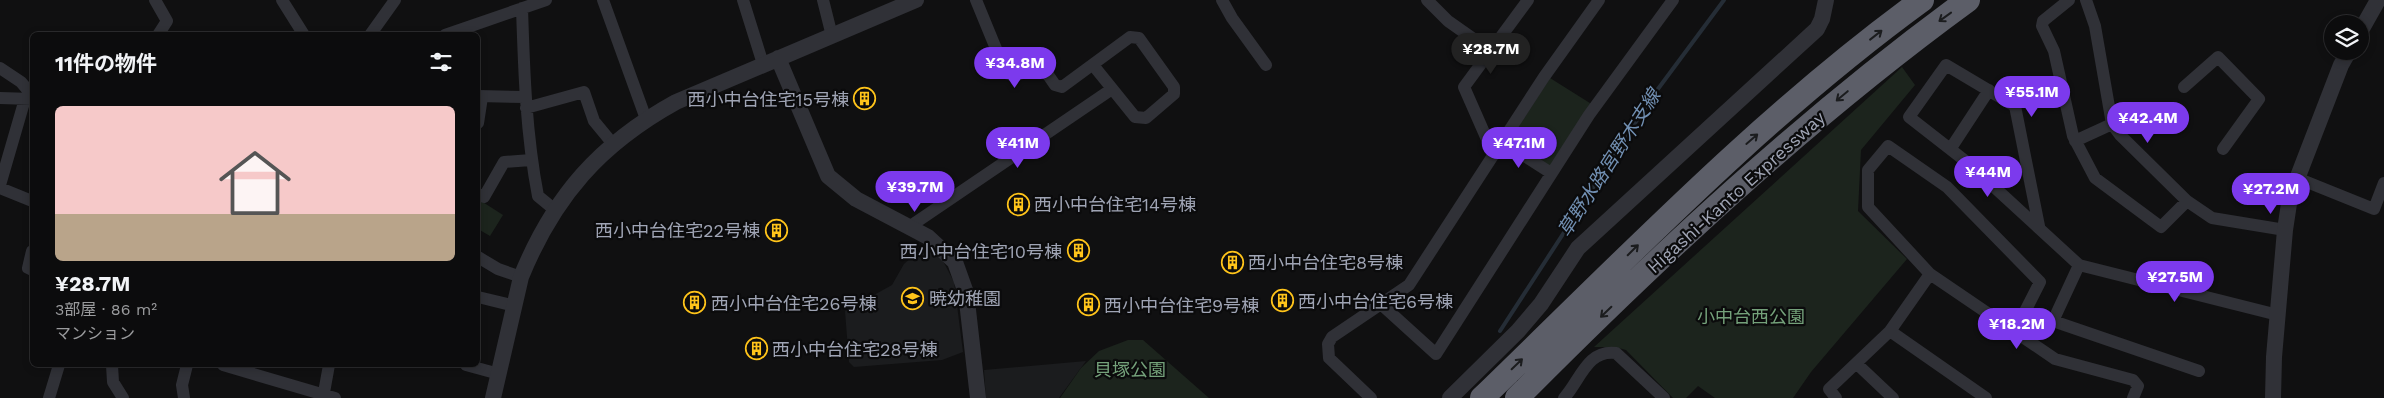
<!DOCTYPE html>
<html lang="ja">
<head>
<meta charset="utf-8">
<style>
	body { margin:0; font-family:"Work Sans","Noto Sans JP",sans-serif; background:#1a1a1b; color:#f1f3f6; height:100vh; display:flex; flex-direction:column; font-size:19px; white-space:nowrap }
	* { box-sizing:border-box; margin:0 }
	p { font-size:16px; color:#9a9b9d }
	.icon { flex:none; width:28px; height:28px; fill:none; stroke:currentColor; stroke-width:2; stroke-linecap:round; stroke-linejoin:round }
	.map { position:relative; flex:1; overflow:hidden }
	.panel { position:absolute; left:30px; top:32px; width:450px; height:335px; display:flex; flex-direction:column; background:#0c0c0d; border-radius:8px; box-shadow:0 2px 8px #0003,0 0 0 1px #2c2c2e }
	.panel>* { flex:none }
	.tools { position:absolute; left:2324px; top:15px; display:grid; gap:10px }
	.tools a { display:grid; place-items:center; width:45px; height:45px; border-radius:50%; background:#0c0c0d; box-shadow:0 2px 8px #0003,0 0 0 1px #2c2c2e; font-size:25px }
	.price { position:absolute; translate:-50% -42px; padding:0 11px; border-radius:18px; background:#7c3aed; color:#fff; font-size:16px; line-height:32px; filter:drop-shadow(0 1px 2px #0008) }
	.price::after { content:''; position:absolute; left:50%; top:30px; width:15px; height:11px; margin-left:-8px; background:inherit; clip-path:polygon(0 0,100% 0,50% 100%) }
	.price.on { background:#222; color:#fff }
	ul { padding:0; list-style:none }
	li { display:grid; align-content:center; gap:10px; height:265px; padding:0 25px }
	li+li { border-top:1px solid #2c2c2e }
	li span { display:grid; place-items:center; height:155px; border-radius:8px; color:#555 }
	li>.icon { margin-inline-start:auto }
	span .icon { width:90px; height:90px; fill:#fffc; stroke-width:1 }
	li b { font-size:21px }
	h2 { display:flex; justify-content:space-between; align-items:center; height:60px; padding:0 25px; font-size:21px }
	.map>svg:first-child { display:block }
	.built { fill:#1b1c1e }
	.green { fill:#1c241d }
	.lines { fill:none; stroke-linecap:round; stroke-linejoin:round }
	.stream { stroke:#252d36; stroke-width:4 }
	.minor { stroke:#303137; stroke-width:12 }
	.tertiary { stroke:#303137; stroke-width:16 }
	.motorway { stroke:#5c5e68; stroke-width:24 }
	.oneway { stroke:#1b1c1e }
	.labels { text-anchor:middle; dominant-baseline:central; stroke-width:4.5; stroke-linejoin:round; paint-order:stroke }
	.poi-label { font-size:18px; fill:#9fa4b4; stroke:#0b0b0c; text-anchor:start }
	.street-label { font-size:18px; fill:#9fa4b4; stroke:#0b0b0c }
	.park-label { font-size:18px; fill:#74a17a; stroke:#0b0b0c }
	.water-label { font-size:19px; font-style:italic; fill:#7290b3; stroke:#0b0b0c }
</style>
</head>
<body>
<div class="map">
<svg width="2384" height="398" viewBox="0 0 2384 398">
	<rect width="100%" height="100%" fill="#101011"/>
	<path class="built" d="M923,247L943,261L954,282L963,352L942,360L854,367L849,362L845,311L892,285L904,264Z
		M1086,361L1059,398H986L984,370Z"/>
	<path class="green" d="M1902,67L1915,85L1861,150L1858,211L1907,259L1811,372L1793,398H1715L1698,386L1686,398H1673L1626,350L1615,347H1594Z
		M1550,78L1593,105L1550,170L1508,143Z
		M478,199L503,215L490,236L478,229Z
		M1128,340H1143L1209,398H1060L1081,368L1099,351Z"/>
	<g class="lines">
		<path class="stream" d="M1500,331L1652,97L1724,0"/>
		<path class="minor" d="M155,0L167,21L158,35
			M282,0L304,35
			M603,0L646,119
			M743,0L763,64
			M823,0L832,36
			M976,0L1006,73L1015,76L1035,67L1044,69L1055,85L1062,87L1130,37L1139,38L1174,87V94L1146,118L1135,117L1093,65
			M1222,0L1232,18L1266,65
			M1427,0L1448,21L1492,52
			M2069,0L2043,21L2042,26L2054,51L2073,136L2095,178L2161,227L2187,201
			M2086,0L2095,26L2112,124L2120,135L2187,201L2212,218L2285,230
			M522,8C524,71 526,134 538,196L555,210
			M370,35L395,0
			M445,35L546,0
			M0,68L21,82L32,95
			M2184,87L2218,57L2259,99L2223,149
			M478,96L525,97
			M0,98L32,99
			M526,108L584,92L594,121L613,144
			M478,123L482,97
			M1501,141L1551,173
			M2075,141L2112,124
			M1951,148L1989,90
			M1493,153L1464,87L1528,0
			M2297,178L2374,209L2384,183
			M0,185L25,99
			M0,188L32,201
			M478,194L484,197L504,162L531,160
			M2039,226L2015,106L1946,65L1909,117L1968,163L2079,265L2278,315
			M909,227L1112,89
			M32,251L28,268L32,270
			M478,257L498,269L521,277
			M2079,265L2053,321L2199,371
			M1930,274L2055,359L2133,380L2138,386L2133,398
			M478,297L515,306
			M1382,305L1436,354L1589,115L1673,0
			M1890,331L1986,398
			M1857,364L1893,398
			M112,365L113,382L123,398
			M223,365L335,398
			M466,365L499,374
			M49,398L59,365
			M184,398L182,385L187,365
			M323,398L329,365
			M1371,398L1329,358L1328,344L1332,337L1409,285L1544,77L1599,0
			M1564,398C1580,381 1587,349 1616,353L1664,398
			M1836,398L1829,389L1890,331L1930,274L1868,207V170L1888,146L1947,187L2040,282L2015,331"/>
		<path class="tertiary" d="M2360,32L2378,0
			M778,58L828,176L856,199L928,237L955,262L965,290L968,310L978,398
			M493,398L521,277C554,196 600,144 676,102L916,0
			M1450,398L1518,331L1541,304L1578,248L1817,29L1822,19L1826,0
			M2273,398L2274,357L2285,230L2290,197L2341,65L2349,51"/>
		<path class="motorway" d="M1482,398C1624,261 1761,117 1922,0
			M1517,398C1658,256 1806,118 1968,0"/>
	</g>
	<defs><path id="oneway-shaft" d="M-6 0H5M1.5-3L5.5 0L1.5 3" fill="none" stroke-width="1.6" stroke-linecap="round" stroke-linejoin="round" transform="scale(1.25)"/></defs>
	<g class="oneway">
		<use href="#oneway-shaft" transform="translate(1945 17) rotate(144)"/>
		<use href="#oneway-shaft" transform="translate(1876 35) rotate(-38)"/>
		<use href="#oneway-shaft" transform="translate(1842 96) rotate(140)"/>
		<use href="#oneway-shaft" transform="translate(1752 139) rotate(-41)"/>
		<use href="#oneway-shaft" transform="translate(1633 250) rotate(-45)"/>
		<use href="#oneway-shaft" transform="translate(1606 312) rotate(136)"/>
		<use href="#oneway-shaft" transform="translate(1517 364) rotate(-44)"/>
	</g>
	<defs>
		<symbol id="building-ring" viewBox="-11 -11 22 22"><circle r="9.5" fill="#0b0b0c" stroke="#ffc41a" stroke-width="1.5"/><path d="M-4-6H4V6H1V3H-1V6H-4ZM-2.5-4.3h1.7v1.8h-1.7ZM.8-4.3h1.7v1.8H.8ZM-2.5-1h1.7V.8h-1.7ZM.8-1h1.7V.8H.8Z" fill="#ffc41a"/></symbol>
		<symbol id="school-ring" viewBox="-11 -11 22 22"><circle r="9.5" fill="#0b0b0c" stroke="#ffc41a" stroke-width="1.5"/><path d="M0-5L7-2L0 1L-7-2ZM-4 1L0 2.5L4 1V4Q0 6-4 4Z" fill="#ffc41a"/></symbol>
	</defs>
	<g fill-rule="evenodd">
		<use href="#building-ring" x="852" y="86" width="25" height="25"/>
		<use href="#building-ring" x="1006" y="192" width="25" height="25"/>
		<use href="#building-ring" x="764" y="218" width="25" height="25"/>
		<use href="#building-ring" x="1066" y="238" width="25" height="25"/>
		<use href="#building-ring" x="1220" y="250" width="25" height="25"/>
		<use href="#school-ring" x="900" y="286" width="25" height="25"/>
		<use href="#building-ring" x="1270" y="288" width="25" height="25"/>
		<use href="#building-ring" x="682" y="290" width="25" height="25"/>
		<use href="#building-ring" x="1076" y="292" width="25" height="25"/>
		<use href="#building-ring" x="744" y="336" width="25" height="25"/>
	</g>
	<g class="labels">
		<g class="poi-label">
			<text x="849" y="99" text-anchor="end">西小中台住宅15号棟</text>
			<text x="1034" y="204">西小中台住宅14号棟</text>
			<text x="760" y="230" text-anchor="end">西小中台住宅22号棟</text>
			<text x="1062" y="251" text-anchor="end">西小中台住宅10号棟</text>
			<text x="1248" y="262">西小中台住宅8号棟</text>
			<text x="929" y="298">暁幼稚園</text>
			<text x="1298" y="301">西小中台住宅6号棟</text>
			<text x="711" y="303">西小中台住宅26号棟</text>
			<text x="1104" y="305">西小中台住宅9号棟</text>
			<text x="772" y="349">西小中台住宅28号棟</text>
		</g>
		<g class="street-label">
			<text transform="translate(1736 192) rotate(-42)">Higashi-Kanto Expressway</text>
		</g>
		<g class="park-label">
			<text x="1751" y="316">小中台西公園</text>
			<text x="1130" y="369">貝塚公園</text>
		</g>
		<g class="water-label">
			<text transform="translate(1609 163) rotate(-57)">草野水路宮野木支線</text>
		</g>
	</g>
</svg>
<div class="tools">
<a><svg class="icon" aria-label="layers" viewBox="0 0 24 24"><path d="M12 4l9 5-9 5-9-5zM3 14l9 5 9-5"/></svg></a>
</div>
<b class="price on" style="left:1491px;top:75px">¥28.7M</b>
<b class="price" style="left:1015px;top:89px">¥34.8M</b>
<b class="price" style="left:2032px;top:118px">¥55.1M</b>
<b class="price" style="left:2148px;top:144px">¥42.4M</b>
<b class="price" style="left:1018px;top:169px">¥41M</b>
<b class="price" style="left:1519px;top:169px">¥47.1M</b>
<b class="price" style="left:1988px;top:198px">¥44M</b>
<b class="price" style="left:915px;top:213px">¥39.7M</b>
<b class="price" style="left:2271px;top:215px">¥27.2M</b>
<b class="price" style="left:2175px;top:303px">¥27.5M</b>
<b class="price" style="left:2017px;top:350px">¥18.2M</b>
<section class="panel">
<h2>11件の物件<svg class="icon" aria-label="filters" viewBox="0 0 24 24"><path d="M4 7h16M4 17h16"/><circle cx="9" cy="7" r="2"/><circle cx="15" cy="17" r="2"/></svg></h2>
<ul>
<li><span style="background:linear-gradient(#f6c9c9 70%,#b9a48a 0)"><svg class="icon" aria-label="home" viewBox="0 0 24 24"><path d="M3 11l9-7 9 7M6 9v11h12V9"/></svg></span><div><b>¥28.7M</b><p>3部屋 · 86 m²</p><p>マンション</p></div></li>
</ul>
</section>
</div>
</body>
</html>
